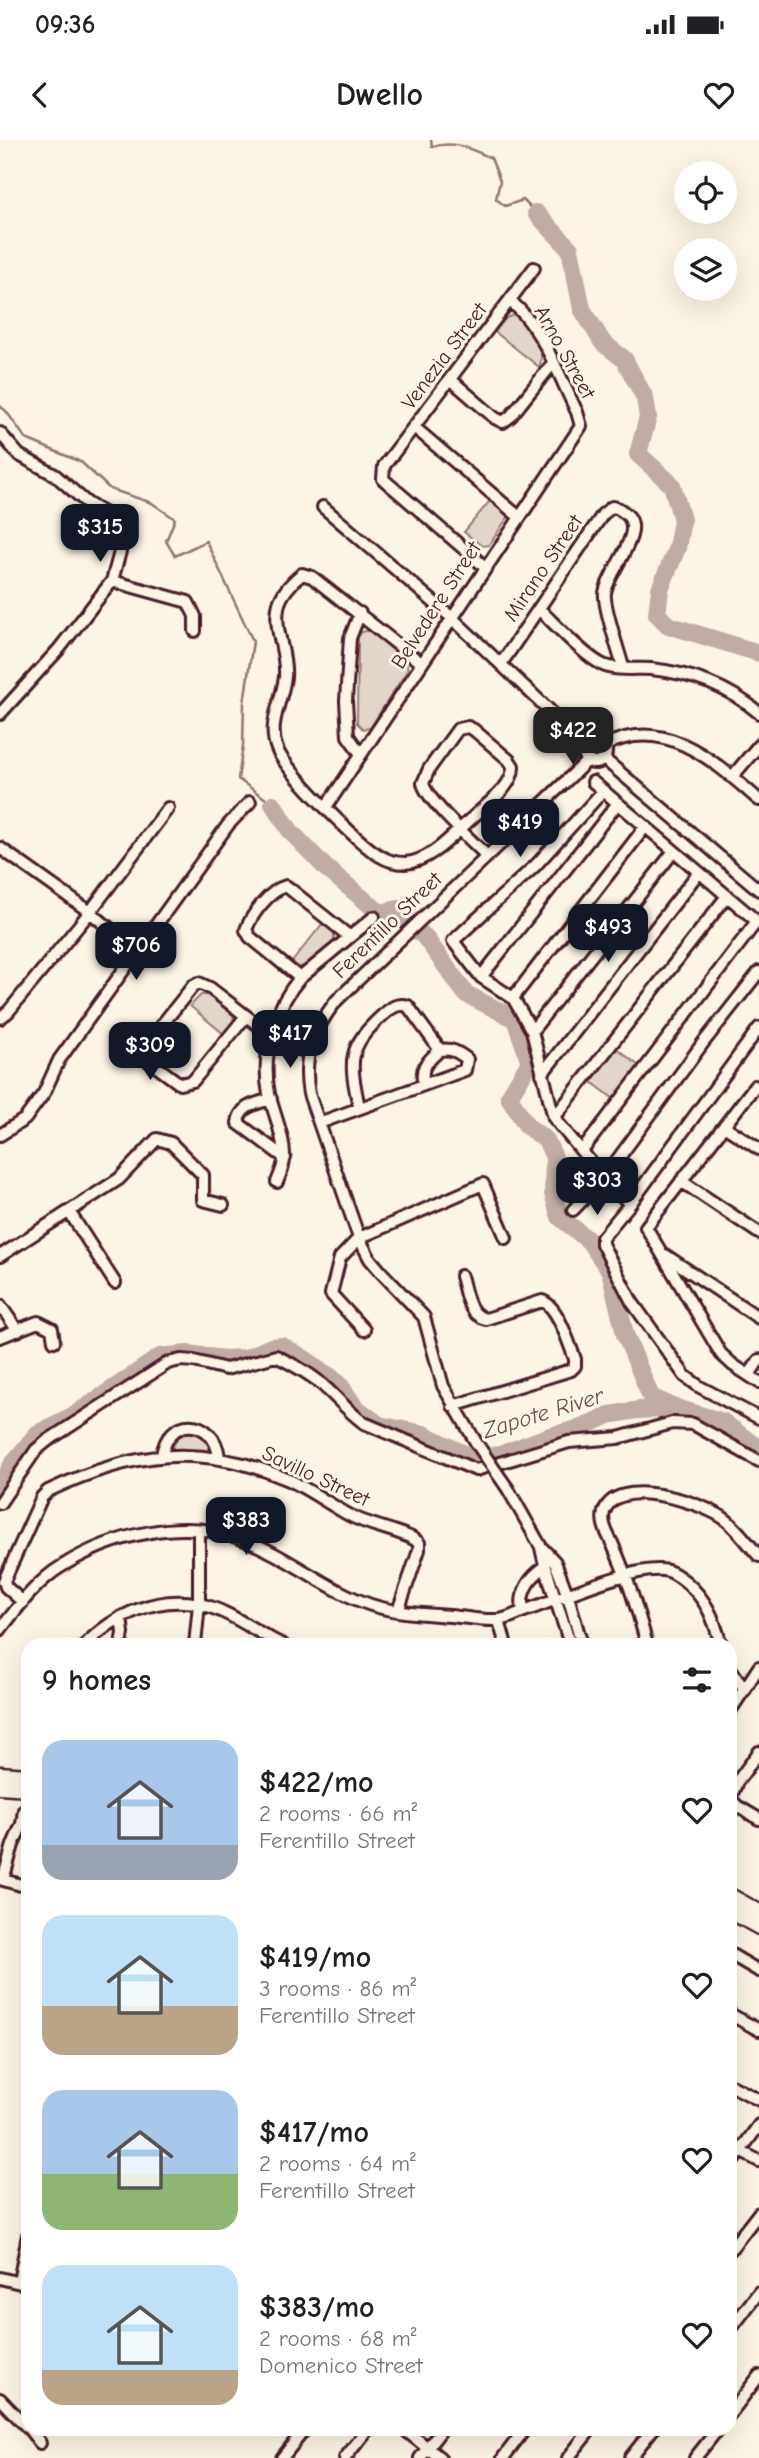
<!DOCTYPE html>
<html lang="en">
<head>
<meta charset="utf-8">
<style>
	body { margin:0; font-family:"Comic Neue",sans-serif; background:#f6f6f6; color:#202124; height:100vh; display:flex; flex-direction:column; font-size:26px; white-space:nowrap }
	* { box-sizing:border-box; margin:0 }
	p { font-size:23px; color:#757577 }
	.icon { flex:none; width:38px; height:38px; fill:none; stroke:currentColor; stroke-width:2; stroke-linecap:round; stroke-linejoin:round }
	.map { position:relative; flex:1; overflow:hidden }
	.details { position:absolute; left:21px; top:1498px; width:716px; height:798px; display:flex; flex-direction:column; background:#fff; border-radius:21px; box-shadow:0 7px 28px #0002 }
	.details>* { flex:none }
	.controls { position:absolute; left:674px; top:21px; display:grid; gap:14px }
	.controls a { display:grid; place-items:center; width:63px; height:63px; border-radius:50%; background:#fff; box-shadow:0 7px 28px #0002; font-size:35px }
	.price { position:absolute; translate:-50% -60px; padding:0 16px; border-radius:14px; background:#111827; color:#fff; font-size:23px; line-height:46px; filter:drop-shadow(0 2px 4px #0008) }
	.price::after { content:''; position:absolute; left:50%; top:42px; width:21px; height:16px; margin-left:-10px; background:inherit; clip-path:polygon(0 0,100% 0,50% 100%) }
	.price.selected { background:#222; color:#fff }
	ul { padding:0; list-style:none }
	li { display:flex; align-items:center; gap:21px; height:175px; padding:0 21px }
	li span { display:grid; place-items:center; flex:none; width:196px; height:140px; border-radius:21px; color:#555 }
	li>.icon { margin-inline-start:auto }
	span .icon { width:84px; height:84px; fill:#fffc; stroke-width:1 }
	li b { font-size:30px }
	h2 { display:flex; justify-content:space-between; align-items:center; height:84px; padding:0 21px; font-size:30px }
	.status { display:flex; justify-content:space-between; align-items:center; height:49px; padding:0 35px; background:#fff; direction:ltr }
	.status svg { height:19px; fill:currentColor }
	header { display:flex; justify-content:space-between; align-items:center; height:91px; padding:0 21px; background:#fff; font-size:32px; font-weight:600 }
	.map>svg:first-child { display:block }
	.green { fill:#e2d5ca; stroke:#967a7a; stroke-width:2 }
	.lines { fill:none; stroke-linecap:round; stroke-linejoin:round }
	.stream { stroke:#917474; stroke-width:2.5 }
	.river { stroke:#c0aca5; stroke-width:18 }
	.minor-casing { stroke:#4a1f2b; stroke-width:16 }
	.major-casing { stroke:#4a1f2b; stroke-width:19 }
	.minor { stroke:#fcf5e5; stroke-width:10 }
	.major { stroke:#fcf5e5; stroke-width:14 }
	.minor-bridge-casing { stroke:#4a1f2b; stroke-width:16; stroke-linecap:butt }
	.minor-bridge { stroke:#fcf5e5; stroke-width:10 }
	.labels { text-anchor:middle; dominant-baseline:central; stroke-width:6; stroke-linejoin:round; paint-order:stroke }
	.street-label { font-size:21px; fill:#4a1f2b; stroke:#fcf5e5 }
	.water-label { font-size:23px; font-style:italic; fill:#6d4950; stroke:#fcf5e5 }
</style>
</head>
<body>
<div class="status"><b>09:36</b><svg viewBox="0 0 49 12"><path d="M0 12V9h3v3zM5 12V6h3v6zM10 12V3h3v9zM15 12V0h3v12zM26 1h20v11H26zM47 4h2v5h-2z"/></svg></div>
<header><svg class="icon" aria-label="back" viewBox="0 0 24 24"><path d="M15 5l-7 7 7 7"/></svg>Dwello<svg class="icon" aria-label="heart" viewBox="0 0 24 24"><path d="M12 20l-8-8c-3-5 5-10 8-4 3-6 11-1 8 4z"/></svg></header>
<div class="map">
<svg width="759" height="2318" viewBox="0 0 759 2318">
	<rect width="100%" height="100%" fill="#fcf5e5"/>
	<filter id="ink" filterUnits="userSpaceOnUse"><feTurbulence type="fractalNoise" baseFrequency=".0143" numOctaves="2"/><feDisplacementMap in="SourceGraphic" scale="14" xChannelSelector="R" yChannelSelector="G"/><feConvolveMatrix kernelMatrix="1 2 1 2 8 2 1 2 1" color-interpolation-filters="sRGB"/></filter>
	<g filter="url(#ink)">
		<path class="green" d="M514,175C530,179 547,212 539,227L495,192L506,178Z
			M493,357L509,375L508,377L489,405L482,406L464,392Z
			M371,490L405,521L408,529L370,588L363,589L357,583L358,497L362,492Z
			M323,783L334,792V802L306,826L298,827L292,822Z
			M201,855H207L233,875L234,884L225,895L190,866Z
			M615,907L639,926L614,959L589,940Z
			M188,1292C200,1292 207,1296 211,1309L204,1313L175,1311L172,1309L177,1298Z"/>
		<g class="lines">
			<path class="stream" d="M431,0L432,7C454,0 471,9 491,18L500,41L496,59L505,66L523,60L536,73
				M0,266L6,271L26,299L81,322L110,349L152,363L175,379L166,401L175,416L206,401L253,501L244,563L243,606L238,639L273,664"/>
			<path class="river" d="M536,73L570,109L582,169L603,203L624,219L645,258L648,277L638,314L672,345L682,380L677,408L660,449L657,474L668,485L759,513
				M273,664L291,692L326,728L380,773L398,769L406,782L424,796L466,854L515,879L530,922L509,957L527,986L546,1000L554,1017L553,1054L560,1077L589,1101L610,1131L625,1194L651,1257L673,1267
				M0,1347L12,1325L37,1294L76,1274L160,1217L188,1214L223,1219L246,1218L271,1207L282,1206L300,1216L338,1242L355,1267L379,1285L424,1294L474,1319L500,1315L550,1296L578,1289L609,1275L638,1270L676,1268L723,1282L759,1309"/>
			<defs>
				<path id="minor" d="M450,239L495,278L503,282L511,276L553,223
					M414,287L518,376
					M0,293L19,315L55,335L87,363L120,383L124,397L112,441L59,509L0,574
					M323,367L451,477L586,605
					M485,427L383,339L384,326L534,128
					M112,441L188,462L195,476V491
					M539,469C555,484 584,516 603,525C616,531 637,528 651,529C690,533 729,547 759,573
					M360,473L350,498L346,561L348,596L361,614
					M421,523L312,437L302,434C292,442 280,455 278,468C274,491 287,513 285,537C282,562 267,584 277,609C285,630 360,705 380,716C388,721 397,723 405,723C430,722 454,694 471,679C485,665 514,647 513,626L509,620L474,590L468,587L458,589L429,629L423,643C426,660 474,703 487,716
					M501,524L603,374L612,367C618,367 621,370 626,374C647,391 608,431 605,453C603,465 619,512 623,527
					M584 612a11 11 0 1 1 22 0a11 11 0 1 1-22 0Z
					M604,606C665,573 717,624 759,660
					M604,619L759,750
					M732,637L759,605
					M593,642L759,783
					M603,651L536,725L453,801L481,837L513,858L532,891L554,978L604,1038L630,1064
					M326,667L581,286L577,272C559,236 542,186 510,161
					M0,708L90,772L138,812
					M481,837L618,663
					M300,838L250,797L246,790C251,775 270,750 286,746L290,749L350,797
					M513,858L645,687
					M246,876L193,941L180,944L145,918L144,907L193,846L199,843L210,848L276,899L309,913
					M0,878L8,872L90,772L168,668
					M759,888L630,1064L602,1098V1104L632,1162L685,1236L700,1247L759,1278
					M532,891L674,711
					M542,934L699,732
					M424,944C419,927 428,921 440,910
					M755,946L646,1087L721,1214L733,1225L759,1242
					M271,959C256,964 240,965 238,983L285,1018
					M359,967C349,920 347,907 384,874C392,867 398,863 408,866L440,910
					M554,978L727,756
					M319,983L465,930L467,919C458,912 451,908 440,910
					M724,986L759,1009
					M0,995L25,979L44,953L59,920L228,685L250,662
					M582,1011L757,781
					M681,1041L759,1093
					M277,1042C280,1035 285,1024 284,1016C284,996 274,974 269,954C261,915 274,868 300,838L374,777
					M573,1070L604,1038L703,903L759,832
					M70,1073L115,1143
					M665,1115L759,1178
					M0,1116L119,1039L157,999L171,1003L203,1035V1060L223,1065
					M0,1165L18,1191
					M364,1190L331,1154L340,1118L359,1098L483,1044L506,1098
					M0,1197L38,1182L52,1189L54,1201
					M749,1235L759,1220
					M453,1266L571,1230L575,1226V1219C569,1204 558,1166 542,1161L486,1179C467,1175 466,1152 461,1136
					M477,1304L443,1246L424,1177L382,1133L370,1119L359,1098L309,954C302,916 313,890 337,860L587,621
					M162,1316C167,1275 214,1276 219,1317
					M508,1349L541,1407L555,1422L568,1456L582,1505
					M0,1363L36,1310L47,1301L168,1223L181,1220L194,1221L226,1229L276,1216C294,1225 313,1235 327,1249C340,1261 350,1273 364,1283L476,1330L569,1302L618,1298L672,1283L693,1284L759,1321
					M541,1407C547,1440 561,1472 570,1505
					M23,1462L6,1447L4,1441L42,1357L48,1351C132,1311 202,1302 289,1340C310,1350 329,1364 349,1375C370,1386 394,1389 414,1399L419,1403V1410L398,1471
					M523,1471C519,1452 530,1437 545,1427
					M499,1481L506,1505
					M0,1490C18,1467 37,1441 62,1426C113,1394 182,1378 239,1398C286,1414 324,1449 371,1465C396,1473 423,1474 450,1476C465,1477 482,1481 497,1480C507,1480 517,1473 527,1470C559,1459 638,1423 668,1431C675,1433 681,1438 686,1442C707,1460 714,1479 721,1505
					M85,1505C114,1475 157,1455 199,1464C229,1470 255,1492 283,1505
					M121,1505L123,1493L121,1477
					M195,1505L199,1464V1390
					M647,1505C638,1470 627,1436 612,1403C607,1393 601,1383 604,1372C616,1335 700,1362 722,1377C736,1386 747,1403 759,1416
					M730,1528L745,1550
					M730,1571L759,1527
					M759,1612L737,1642L730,1658L737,1666L759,1679
					M0,1739L28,1747
					M3,1740L13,1705L22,1684L24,1670
					M730,1814L759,1831
					M730,1874L759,1890
					M730,1945L759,1960
					M740,2011L759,2021
					M730,2025L759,1985
					M730,2110L759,2073
					M0,2138L28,2145
					M19,2142L28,2095
					M730,2190L759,2152
					M0,2259L28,2288
					M730,2274L759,2236
					M29,2289L40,2303
					M404,2289L440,2318
					M282,2318L305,2289
					M345,2318L368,2289
					M420,2318L442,2289
					M503,2318L525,2289
					M568,2318L591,2289
					M630,2318L653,2289
					M695,2318L718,2289"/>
				<path id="major" d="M0,1634L28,1636
					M0,1646L28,1648
					M730,1756L759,1772
					M730,1771L759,1787"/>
			</defs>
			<use href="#minor" class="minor-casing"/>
			<use href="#major" class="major-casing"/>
			<use href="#minor" class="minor"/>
			<use href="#major" class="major"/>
			<defs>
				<path id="minor-bridge" d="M477,1304L508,1349"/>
			</defs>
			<use href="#minor-bridge" class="minor-bridge-casing"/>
			<use href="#minor-bridge" class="minor-bridge"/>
		</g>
	</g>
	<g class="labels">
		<g class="street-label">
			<text transform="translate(565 212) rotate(61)">Arno Street</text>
			<text transform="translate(444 216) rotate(-53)">Venezia Street</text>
			<text transform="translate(543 428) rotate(-56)">Mirano Street</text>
			<text transform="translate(436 465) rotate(-57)">Belvedere Street</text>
			<text transform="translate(387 785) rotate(-44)">Ferentillo Street</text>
			<text transform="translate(316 1336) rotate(25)">Savillo Street</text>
		</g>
		<g class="water-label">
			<text transform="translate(543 1273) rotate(-17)">Zapote River</text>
		</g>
	</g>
</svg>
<div class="controls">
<a><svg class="icon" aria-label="locate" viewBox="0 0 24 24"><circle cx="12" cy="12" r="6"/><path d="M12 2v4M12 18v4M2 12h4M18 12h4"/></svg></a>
<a><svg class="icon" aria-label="layers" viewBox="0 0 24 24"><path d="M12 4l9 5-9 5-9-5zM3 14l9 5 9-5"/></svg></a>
</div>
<b class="price" style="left:100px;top:424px">$315</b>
<b class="price selected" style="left:573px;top:627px">$422</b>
<b class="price" style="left:520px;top:719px">$419</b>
<b class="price" style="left:608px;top:824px">$493</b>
<b class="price" style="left:136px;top:842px">$706</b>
<b class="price" style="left:290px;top:930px">$417</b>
<b class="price" style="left:150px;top:942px">$309</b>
<b class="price" style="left:597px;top:1077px">$303</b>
<b class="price" style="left:246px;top:1417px">$383</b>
<section class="details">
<h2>9 homes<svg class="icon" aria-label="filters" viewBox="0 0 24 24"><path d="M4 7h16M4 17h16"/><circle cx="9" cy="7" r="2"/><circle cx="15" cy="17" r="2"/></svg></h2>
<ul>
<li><span style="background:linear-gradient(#a9c7e8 75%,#9aa5b1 0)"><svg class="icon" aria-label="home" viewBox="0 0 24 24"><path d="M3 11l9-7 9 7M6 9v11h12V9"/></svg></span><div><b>$422/mo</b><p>2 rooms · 66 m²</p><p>Ferentillo Street</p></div><svg class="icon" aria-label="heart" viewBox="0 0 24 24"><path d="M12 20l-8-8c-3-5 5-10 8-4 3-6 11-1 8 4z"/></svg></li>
<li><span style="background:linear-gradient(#bfe0f5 65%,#b9a48a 0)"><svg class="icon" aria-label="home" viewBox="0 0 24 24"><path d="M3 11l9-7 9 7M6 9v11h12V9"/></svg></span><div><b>$419/mo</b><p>3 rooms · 86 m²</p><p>Ferentillo Street</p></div><svg class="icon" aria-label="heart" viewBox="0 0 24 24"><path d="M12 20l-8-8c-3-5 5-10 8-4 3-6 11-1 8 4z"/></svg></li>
<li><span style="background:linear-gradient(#a9c7e8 60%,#8fb573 0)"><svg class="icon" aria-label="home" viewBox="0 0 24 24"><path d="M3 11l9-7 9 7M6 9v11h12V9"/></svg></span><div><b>$417/mo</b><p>2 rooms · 64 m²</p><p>Ferentillo Street</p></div><svg class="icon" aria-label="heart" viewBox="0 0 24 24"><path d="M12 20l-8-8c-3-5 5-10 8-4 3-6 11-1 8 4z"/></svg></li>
<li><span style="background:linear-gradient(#bfe0f5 75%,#b9a48a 0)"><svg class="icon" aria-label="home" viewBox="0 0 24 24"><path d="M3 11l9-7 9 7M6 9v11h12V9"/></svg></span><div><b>$383/mo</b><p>2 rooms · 68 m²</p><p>Domenico Street</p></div><svg class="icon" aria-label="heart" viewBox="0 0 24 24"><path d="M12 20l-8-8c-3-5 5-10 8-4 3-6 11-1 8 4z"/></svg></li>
</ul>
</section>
</div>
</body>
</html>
